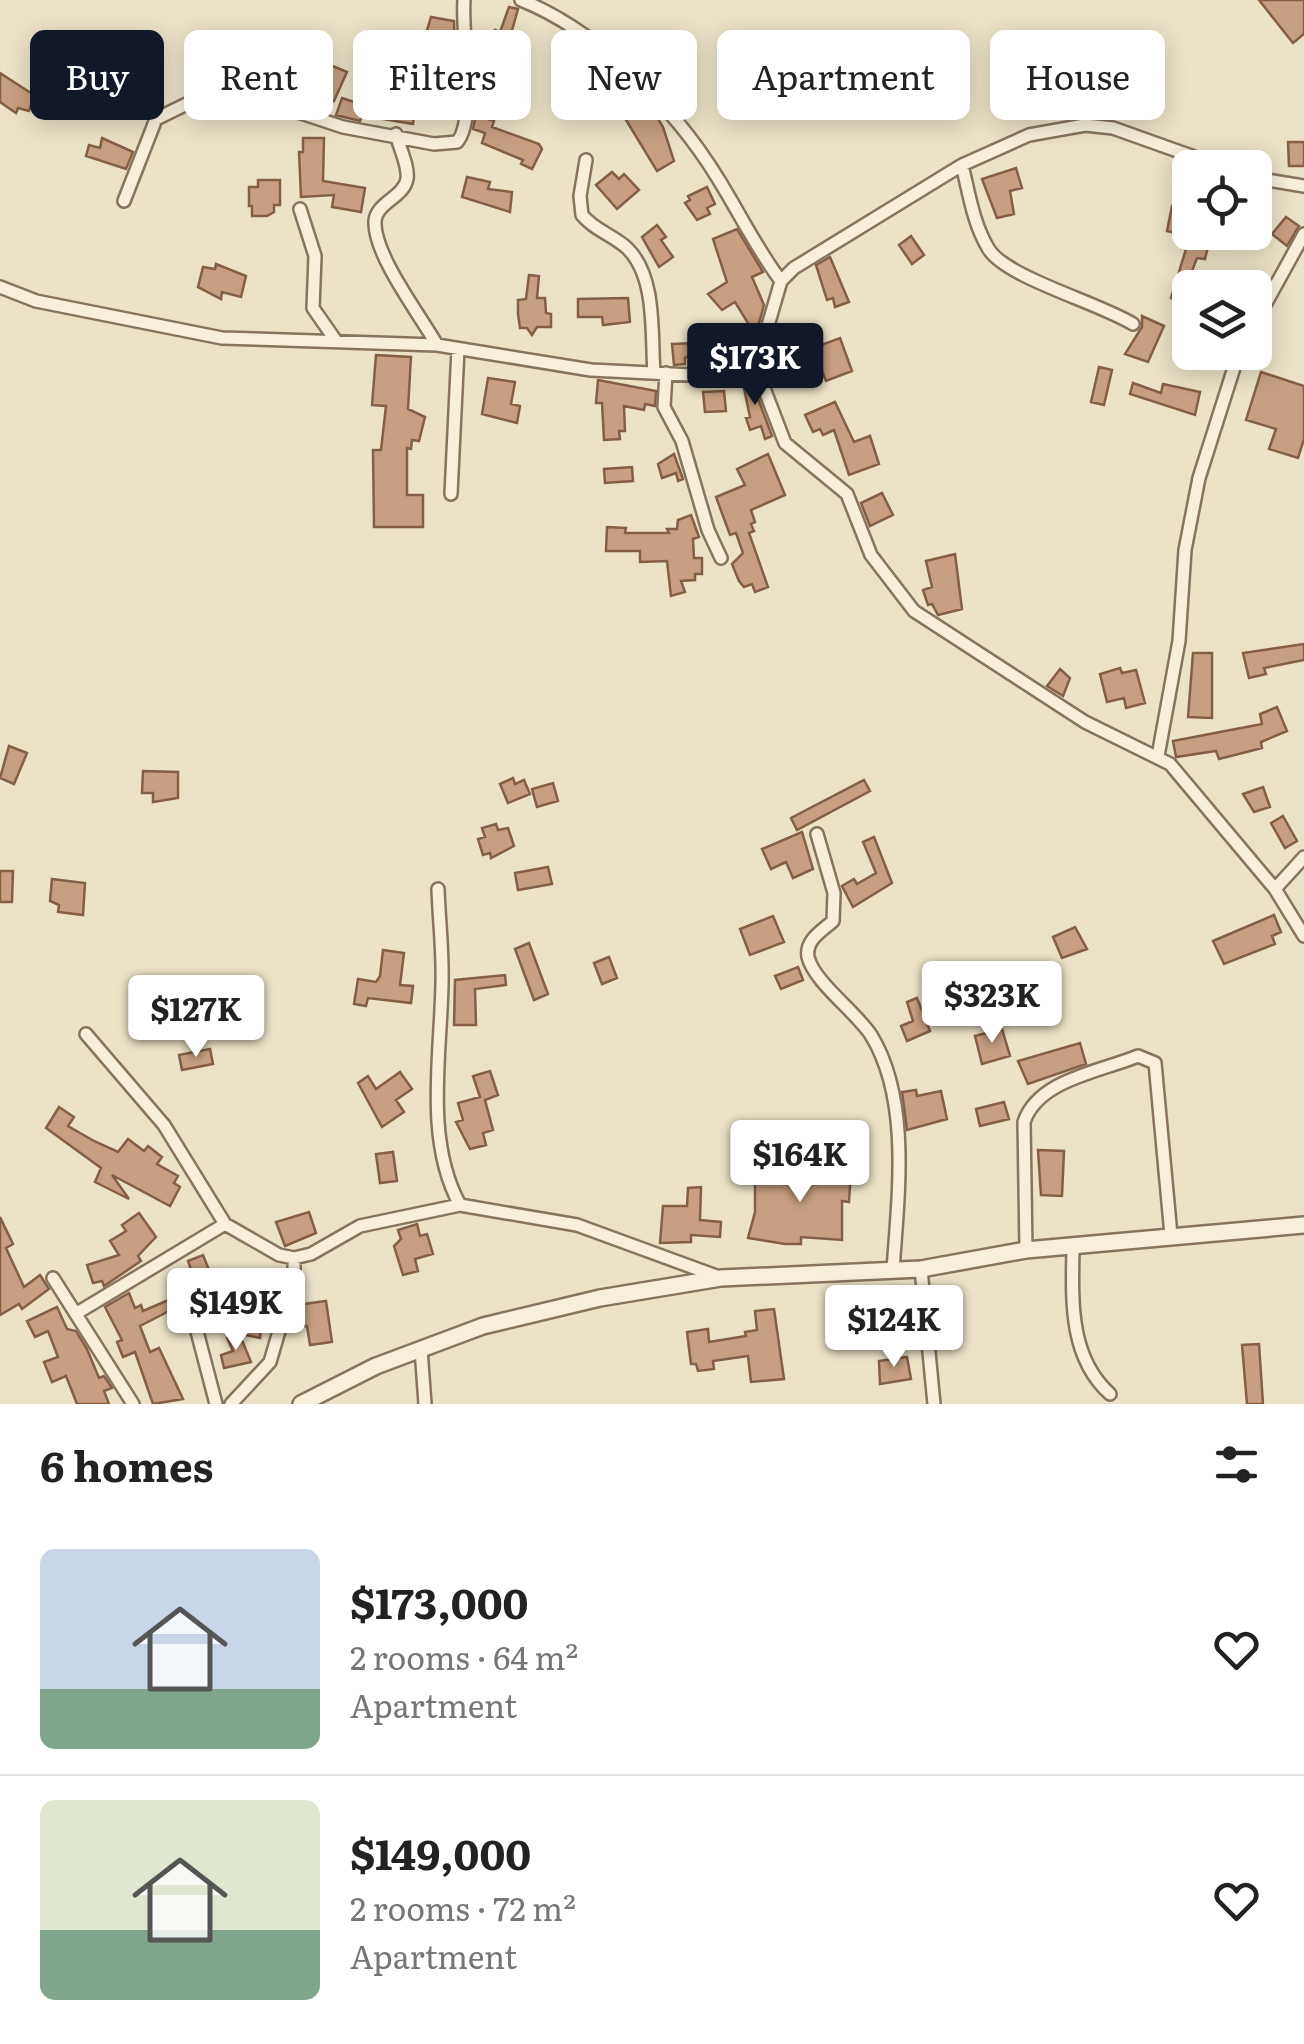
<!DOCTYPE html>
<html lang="en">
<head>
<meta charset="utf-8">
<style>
	body { margin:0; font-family:Literata,serif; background:#f2f2f2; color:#222; height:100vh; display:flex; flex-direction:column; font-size:38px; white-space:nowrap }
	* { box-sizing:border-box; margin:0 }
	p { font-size:32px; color:#767676 }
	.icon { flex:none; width:55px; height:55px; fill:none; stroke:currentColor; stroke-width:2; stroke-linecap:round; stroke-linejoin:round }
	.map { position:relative; height:1404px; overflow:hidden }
	.drawer { display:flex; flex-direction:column; background:#fff; flex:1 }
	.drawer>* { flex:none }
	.banner { position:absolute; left:30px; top:30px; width:1245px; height:90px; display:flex; gap:20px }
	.fabs { position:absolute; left:1172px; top:150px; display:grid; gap:20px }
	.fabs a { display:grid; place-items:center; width:100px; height:100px; border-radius:15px; background:#fff; box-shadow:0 5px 25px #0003; font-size:50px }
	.price { position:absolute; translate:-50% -85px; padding:0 22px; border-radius:10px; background:#fff; color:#222; font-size:32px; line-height:65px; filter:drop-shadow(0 2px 5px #0008) }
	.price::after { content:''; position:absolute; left:50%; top:60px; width:30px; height:22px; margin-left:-15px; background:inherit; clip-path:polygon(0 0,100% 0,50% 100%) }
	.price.current { background:#111827; color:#fff }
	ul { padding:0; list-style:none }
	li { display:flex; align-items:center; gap:30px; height:250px; padding:0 40px }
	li+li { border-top:2px solid #e0e0e0 }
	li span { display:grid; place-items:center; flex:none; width:280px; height:200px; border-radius:15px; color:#555 }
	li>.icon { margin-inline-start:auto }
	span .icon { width:120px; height:120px; fill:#fffc; stroke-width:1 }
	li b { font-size:42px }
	h2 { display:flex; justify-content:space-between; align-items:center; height:120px; padding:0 40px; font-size:42px }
	.tag { padding:0 35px; border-radius:15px; background:#fff; box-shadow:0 5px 25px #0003; font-size:35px; line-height:90px }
	.tag.current { background:#111827; color:#fff }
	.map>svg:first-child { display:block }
	.building { fill:#c89f80; stroke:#855f45; stroke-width:2.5 }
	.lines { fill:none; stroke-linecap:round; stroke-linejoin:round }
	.minor-casing { stroke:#87745e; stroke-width:16 }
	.tertiary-casing { stroke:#87745e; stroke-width:20 }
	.minor { stroke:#f7efdb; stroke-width:11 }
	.tertiary { stroke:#f7efdb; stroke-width:15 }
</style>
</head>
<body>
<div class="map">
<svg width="1304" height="1404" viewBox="0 0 1304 1404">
	<rect width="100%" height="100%" fill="#ece2c8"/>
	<path class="building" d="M1259,0H1304V34L1293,43Z
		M509,7L518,9L511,34L520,37L513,67L484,58L495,30L500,32Z
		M431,17L454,21L455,52L422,47Z
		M68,47L119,63L114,79L63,62Z
		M398,59L422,65L413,124L383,119Z
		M330,65L347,72L334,101L317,93Z
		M609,67L637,99L641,97L650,105L663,127L674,161L657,171L598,74Z
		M0,73L34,95L29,111L18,108L16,113L0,102Z
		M103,84L123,88L118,109L99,105Z
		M342,98L366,106L360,121L336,115Z
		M476,115L494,121L492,127L539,144L542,149L532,169L521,164L523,160L482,143L485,133L473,129Z
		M102,138L133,152L126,169L86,156L89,145L100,148Z
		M303,138H324L323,181L365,188L361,212L332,207L334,195L301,197L299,152H303Z
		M1288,142H1304V166H1289Z
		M1016,168L1022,188L1010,191L1014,214L997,218L982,179Z
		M612,172L619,179L624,174L639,190L617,209L596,185Z
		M467,177L490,182L488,189L512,192L510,212L462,197Z
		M258,180H280V205H274V212L267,216H252V206H249V187H258Z
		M707,187L715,204L707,208L710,214L697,220L685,203L690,200L688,196Z
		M1172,206L1190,210V235L1204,232L1209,243L1205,259L1197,258L1180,302L1171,298L1190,236L1167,231Z
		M1286,217L1299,226L1287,246L1272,234Z
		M657,225L666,237L661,240L673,257L659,267L642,237Z
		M737,229L763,272L752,277L764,305L759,323L751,328L735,302L722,310L708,294L727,282L713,239Z
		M911,236L924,255L912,264L899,245Z
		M830,257L849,302L835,307L833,298L827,300L816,265Z
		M216,264L246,276L241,297L222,292L221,299L198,287L203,267L215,269Z
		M529,275L539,276L537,298H545L546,313L551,314V327H537L532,335L527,328H520L518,314V300L526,299Z
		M628,298L630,322L603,325L602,317H578V299Z
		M1142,316L1164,326L1148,362L1125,354L1142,327Z
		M787,334L797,355L781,362L771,341Z
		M840,338L852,371L826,381L813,348Z
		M720,342L714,344L719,353L708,359L703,349L685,358V364L674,365L672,344Z
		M376,355L411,357L408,409L425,417L419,441L412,440L411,449L407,448V495H423V527H374L373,450H381L386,406L372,405Z
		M1099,367L1112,370L1104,405L1091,402Z
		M748,372L772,436L765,439L761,426L750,430L746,418L750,417L741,374Z
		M1261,372L1304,386V439L1298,458L1269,449L1276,429L1246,420Z
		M488,378L515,382L511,404L520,406L517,423L482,414Z
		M598,380L656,391L655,406L645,404L644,410L624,406L625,431H619L620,439L604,440L602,403H596Z
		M1133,383L1161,393L1163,384L1200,392L1195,415L1130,394Z
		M724,391L726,411L705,412L703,392Z
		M835,402L854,442L870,436L879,464L849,475L834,430L823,435L820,429L813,432L805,415Z
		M674,454L683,479L678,481L676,473L662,478L658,464Z
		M768,454L785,495L751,510L755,522L751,524L754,531L749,533L768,587L755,592L752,584L744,587L739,581L732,564L743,553L736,533L730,535L716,497L745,485L737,469Z
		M632,467L633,481L605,483L604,469Z
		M882,493L893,515L870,526L861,503Z
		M691,515L699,537L693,539L694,558H702V574H695V580L681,581L685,592L671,596L667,561L640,562V551H606L607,527L626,528L625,533H669L667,529H677L678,520Z
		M955,554L962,609L938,615L932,604L928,605L923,590L932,587L926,561Z
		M1304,644V660L1264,668L1266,674L1249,678L1243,653Z
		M1193,653H1212V718L1188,717Z
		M1120,668L1122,673L1136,670L1145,703L1126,708L1124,698L1107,702L1100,674Z
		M1060,669L1070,678L1063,696L1047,686Z
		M1277,707L1287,731L1261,742L1262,748L1219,759L1216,751L1176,757L1173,741L1262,724L1260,714Z
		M9,746L27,753L14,784L0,778Z
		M143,771L178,772V798L153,802V793H142Z
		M513,778L515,784L524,780L530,794L508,803L500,784Z
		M864,780L870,791L797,830L791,818Z
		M553,783L558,801L537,807L532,789Z
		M1263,787L1270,807L1254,812L1243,794Z
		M1283,816L1297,841L1285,848L1271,823Z
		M496,824L498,830L508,828L514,846L491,858L490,853L483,855L478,839L485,837L482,828Z
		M802,832L813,869L793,878L786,862L771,869L762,849Z
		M874,837L892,883L853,907L842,886L854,879L857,884L876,873L863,842Z
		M548,867L552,884L518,890L515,873Z
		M0,871H13L12,902H0Z
		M52,879L85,883L83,915L58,912L59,905L50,901Z
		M1274,915L1281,932L1272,936L1275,944L1224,964L1213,941Z
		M773,916L784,942L750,955L740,929Z
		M1075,927L1087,949L1062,958L1053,937Z
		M529,943L548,994L534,1000L515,949Z
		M383,950L404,953L400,985L413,986L411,1003L368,998L366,1006L354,1004L358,979L376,982L380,976Z
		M609,957L617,978L602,984L594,963Z
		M798,967L803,980L781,989L775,976Z
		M505,975L506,985L475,989L476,1025H454L455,980Z
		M173,988L204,998L200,1008L170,997Z
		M917,998L930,1031L907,1041L901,1026L913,1021L907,1002Z
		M1002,1029L1010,1056L982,1064L975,1036Z
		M1080,1043L1086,1064L1028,1084L1018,1061Z
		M210,1049L213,1064L182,1070L179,1055Z
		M490,1071L498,1095L485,1100L493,1130L483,1133L486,1145L470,1149L456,1122L463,1120L458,1103L480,1097L473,1076Z
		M400,1072L412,1089L396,1100L404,1112L382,1127L358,1083L368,1076L376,1089Z
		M916,1090L917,1096L941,1091L947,1119L907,1130L902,1092Z
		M1004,1102L1009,1119L980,1126L976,1109Z
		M59,1107L74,1117L68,1126L94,1141L118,1152L128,1139L144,1151L148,1146L162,1157L157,1164L178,1176L174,1183L180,1187L170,1206L112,1175L129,1199L95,1182L101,1168L46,1128Z
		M1038,1150L1064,1151L1062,1196L1041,1195Z
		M393,1152L397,1181L380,1183L376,1154Z
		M818,1167L851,1169L849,1202L842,1201V1240L801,1237V1244H785L748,1238L755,1212V1169L798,1172L818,1171Z
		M701,1187L700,1220L721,1222L720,1237L691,1235V1242L660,1243L663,1206H687L688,1188Z
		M309,1212L316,1233L285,1246L276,1222Z
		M139,1213L156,1237L138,1256L141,1261L104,1286L102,1281L93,1283L87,1265L119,1255L110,1241L126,1231L122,1225Z
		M0,1217L13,1244L6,1248L24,1287L40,1275L49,1289L22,1309L19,1304L0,1315Z
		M417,1224L420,1236L427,1234L433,1254L415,1259L418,1271L403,1275L394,1246L401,1239L398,1230Z
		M203,1255L219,1295L204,1301L201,1293L194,1296L186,1277L193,1275L188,1261Z
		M850,1290L914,1299L912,1333L849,1328Z
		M129,1293L135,1308L141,1305L143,1311L171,1299L175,1308L140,1326L150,1352L159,1348L183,1399L153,1404L135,1352L123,1357L117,1342L122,1340L105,1307Z
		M258,1296L273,1300L267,1330L261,1329L260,1338L241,1334L246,1311L253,1312Z
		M326,1301L332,1342L310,1345L307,1326L295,1327L296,1305Z
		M57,1307L67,1329L76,1331L87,1349L99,1378L104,1376L112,1388L104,1391L109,1404H77L66,1376L52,1382L44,1362L58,1357L48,1331L35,1337L27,1321Z
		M774,1309L784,1379L751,1382L748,1356L713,1361L714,1369L698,1371L696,1364H691L687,1332L708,1329L709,1342L746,1336L745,1332L757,1330L755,1311Z
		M239,1333L251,1362L224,1368L221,1355L233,1351L227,1338Z
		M1259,1344L1263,1404H1247L1242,1345Z
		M907,1357L911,1379L880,1384L879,1361Z"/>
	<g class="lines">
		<defs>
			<path id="minor" d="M521,0C598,31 674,107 717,177C739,212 756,248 781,281
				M396,134C399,147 409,166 407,179C404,197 376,203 375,221C373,254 420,315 437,345
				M586,160L580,196L582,215C594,230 613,235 627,248C657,277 651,335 654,373
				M962,165C969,193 973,223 988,248C1004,277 1097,302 1133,324
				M1255,178L1304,186
				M124,201L156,119L203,96L238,92L343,127L434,144L457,142C477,120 461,35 464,0
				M300,209L315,256L313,308L336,341
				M1213,235L1214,232
				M0,287L36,301L222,338L437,345L591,370L711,376L731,370L751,354L767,329L781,281L794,268L962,165L1029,135L1085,125L1113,128L1225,168
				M1255,323L1304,234
				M751,354L785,443L847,494L871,555L914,611L1085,722L1170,764L1275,889L1304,936
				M666,373L664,407L682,441L708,530L721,558
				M451,494L458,349
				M1158,756L1179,641L1185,550L1199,478L1239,352
				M817,834L834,893L833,921C822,931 805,940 808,957C814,982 856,1012 871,1035C911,1100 898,1196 893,1270
				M438,889C439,920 443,951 442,983C441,1054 424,1140 460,1205
				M1275,889L1304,857
				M86,1034L164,1125L225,1224L279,1255L294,1258L311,1254L360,1226L460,1205L577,1225L719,1277
				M1073,1248C1072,1301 1069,1357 1110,1394
				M1026,1250L1024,1122C1038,1080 1099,1072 1138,1056L1155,1063L1171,1235
				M921,1269L934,1404
				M53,1278L133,1404
				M77,1313L225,1224
				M194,1320L216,1404
				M421,1349L425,1404
				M231,1404L270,1362L294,1280V1258"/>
			<path id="tertiary" d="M301,1404L376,1366L483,1326L600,1298L721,1278L921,1269L1026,1250L1304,1225"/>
		</defs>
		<use href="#minor" class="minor-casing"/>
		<use href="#tertiary" class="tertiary-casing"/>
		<use href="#minor" class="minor"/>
		<use href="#tertiary" class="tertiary"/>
	</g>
</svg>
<div class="fabs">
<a><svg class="icon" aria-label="locate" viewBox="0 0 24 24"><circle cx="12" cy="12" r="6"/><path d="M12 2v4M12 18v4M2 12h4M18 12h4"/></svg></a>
<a><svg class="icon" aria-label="layers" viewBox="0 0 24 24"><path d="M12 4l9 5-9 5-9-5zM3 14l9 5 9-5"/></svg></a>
</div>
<b class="price current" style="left:755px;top:408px">$173K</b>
<b class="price" style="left:992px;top:1046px">$323K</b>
<b class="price" style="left:196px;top:1060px">$127K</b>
<b class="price" style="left:800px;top:1205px">$164K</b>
<b class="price" style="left:236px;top:1353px">$149K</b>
<b class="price" style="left:894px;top:1370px">$124K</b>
<div class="banner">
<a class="tag current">Buy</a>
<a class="tag">Rent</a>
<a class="tag">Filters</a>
<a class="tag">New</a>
<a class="tag">Apartment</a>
<a class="tag">House</a>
</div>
</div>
<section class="drawer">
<h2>6 homes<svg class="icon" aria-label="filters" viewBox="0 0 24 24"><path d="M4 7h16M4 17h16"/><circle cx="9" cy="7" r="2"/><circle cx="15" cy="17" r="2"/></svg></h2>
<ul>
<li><span style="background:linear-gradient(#c9d6e8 70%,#7fa58c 0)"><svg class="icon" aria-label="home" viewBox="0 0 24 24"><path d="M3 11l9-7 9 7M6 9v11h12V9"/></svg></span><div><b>$173,000</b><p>2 rooms · 64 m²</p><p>Apartment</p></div><svg class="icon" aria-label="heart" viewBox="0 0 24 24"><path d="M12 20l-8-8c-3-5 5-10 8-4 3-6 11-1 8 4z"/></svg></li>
<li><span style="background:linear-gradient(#dfe7d0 65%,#7fa58c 0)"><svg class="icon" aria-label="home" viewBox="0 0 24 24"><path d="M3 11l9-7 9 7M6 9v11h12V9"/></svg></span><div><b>$149,000</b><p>2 rooms · 72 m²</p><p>Apartment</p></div><svg class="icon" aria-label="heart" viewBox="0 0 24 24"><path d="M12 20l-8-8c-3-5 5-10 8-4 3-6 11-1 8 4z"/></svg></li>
</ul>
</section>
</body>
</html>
